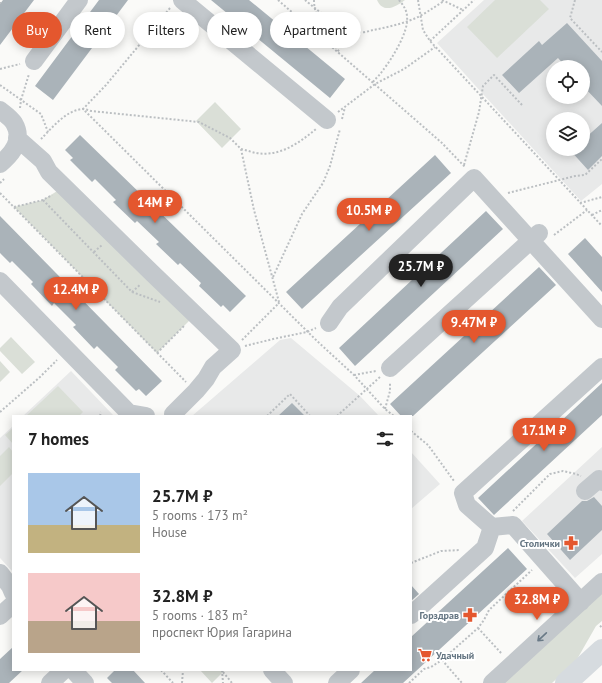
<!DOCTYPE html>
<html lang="en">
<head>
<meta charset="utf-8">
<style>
	body { margin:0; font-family:"PT Sans",sans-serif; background:#f2f2f2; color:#222; height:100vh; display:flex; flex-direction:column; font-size:15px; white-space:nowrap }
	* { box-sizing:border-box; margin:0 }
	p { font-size:13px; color:#767676 }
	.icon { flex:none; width:22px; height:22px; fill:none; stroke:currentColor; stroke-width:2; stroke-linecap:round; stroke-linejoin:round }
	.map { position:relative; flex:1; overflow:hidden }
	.details { position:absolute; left:12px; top:415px; width:400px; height:256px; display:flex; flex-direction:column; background:#fff; border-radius:0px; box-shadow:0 2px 10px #0003 }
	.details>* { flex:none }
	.guide { position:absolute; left:12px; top:12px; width:400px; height:36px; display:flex; gap:8px }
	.controls { position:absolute; left:546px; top:60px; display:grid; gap:8px }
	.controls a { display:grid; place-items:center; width:44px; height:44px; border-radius:50%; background:#fff; box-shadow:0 2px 10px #0003; font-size:20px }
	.price { position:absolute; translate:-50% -34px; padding:0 9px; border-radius:14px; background:#e4572e; color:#fff; font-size:13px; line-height:26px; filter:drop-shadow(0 1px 2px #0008) }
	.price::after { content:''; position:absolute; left:50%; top:24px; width:12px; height:9px; margin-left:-6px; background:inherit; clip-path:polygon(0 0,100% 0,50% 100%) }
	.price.current { background:#222; color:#fff }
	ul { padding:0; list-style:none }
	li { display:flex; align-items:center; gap:12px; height:100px; padding:0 16px }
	li span { display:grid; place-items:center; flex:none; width:112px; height:80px; border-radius:0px; color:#555 }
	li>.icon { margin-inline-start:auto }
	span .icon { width:48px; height:48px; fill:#fffc; stroke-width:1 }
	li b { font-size:17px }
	h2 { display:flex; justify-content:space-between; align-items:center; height:48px; padding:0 16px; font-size:17px }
	.chip { padding:0 14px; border-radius:18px; background:#fff; box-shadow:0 2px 10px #0003; font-size:14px; line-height:36px }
	.chip.current { background:#e4572e; color:#fff }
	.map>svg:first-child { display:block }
	.built { fill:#e8e9e9; fill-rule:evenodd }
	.green { fill:#dadfd7 }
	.building { fill:#aab3b9 }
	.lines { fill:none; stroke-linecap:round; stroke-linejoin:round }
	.path { stroke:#bbbfc2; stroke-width:2; stroke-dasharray:2 2; stroke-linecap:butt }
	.minor { stroke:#c3c8cc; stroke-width:18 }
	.major { stroke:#d6dbdf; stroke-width:22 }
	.oneway { stroke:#6a7a87 }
	.labels { text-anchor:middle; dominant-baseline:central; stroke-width:4; stroke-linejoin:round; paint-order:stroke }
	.poi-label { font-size:10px; font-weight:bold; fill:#657683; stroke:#fff; text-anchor:end }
</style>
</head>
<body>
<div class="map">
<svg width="602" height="683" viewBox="0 0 602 683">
	<rect width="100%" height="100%" fill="#fafaf8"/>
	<path class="built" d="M484,0H602V184L581,201L482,93L437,43ZM553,67H583V97H553ZM553,119H583V149H553Z
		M291,338L360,396L379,416H192L280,340Z
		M71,371L113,415L117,416H23Z
		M13,426V572L0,558V438Z
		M602,447V554L575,578L522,521Z
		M411,452L440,484L411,509Z"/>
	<path class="green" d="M377,0H405C396,7 383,14 377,0Z
		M495,0H540L549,9L497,58L467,27Z
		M215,102L241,129L222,148L196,121Z
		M65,186L195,315L157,353L14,207L43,200Z
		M11,337L35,362L22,374L0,351V348Z
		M0,361L10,372L0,382Z
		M58,386L83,412L79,416H26Z
		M13,428V444L5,435Z
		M9,447L13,452V473L0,486V456Z
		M602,592V621L596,626L576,661L552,683H503Z
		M200,670H225L212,683Z"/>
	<path class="building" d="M3,0H34L0,45V4Z
		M99,0H128L53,100L35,86Z
		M211,0H249L345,79L330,98Z
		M567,23L602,61V106L583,86V67H566L558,58L519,93L502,75L539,41L542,45Z
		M602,123V156L588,170L569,149H583V140Z
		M80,135L246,296L230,312L223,305L221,307L199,286L201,283L180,263L178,265L156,244L159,242L137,221L135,223L113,202L116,200L95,179L92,182L70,160L73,158L65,150Z
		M435,155L451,173L302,309L286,292Z
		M486,211L503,229L355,366L339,348Z
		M0,216L162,381L146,396L139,389L136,391L115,370L118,367L97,346L94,349L73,327L76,325L54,303L52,306L31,284L33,282L12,261L10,263L0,253Z
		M585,238L602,257V292L568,254Z
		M539,267L556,285L413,416H401L390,404Z
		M602,383V415L494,515L478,498Z
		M292,403L305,416H278Z
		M594,497L602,506V530L570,560L547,534L582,501H587Z
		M508,548L527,569L403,683H361L375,670H411V637Z
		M411,585L419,594L411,601Z
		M13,647V670H23L9,683H0V659Z
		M115,670H133L145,683H112L107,678Z"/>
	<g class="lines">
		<path class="path" d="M278,0L442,143L465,167
			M305,0C316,9 341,30 354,32C360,33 367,32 373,30C389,27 406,23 420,16C429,11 436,6 444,1
			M314,0C314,20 329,37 340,53
			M418,0L423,30L430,41L602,226
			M442,0L463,10
			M575,0L570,18L602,52
			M0,3H1
			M170,8L106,85L83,109L317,341L354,375L385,409L394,416
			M430,41L474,0
			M0,69L20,64
			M373,82C376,78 380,75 383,70C392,59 409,31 407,17C407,10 403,5 399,0
			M0,85L41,114L48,132
			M20,108L21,100L29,74
			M338,112L375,84L404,69L435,47
			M342,119L345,107
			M41,139C52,128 65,111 82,109C85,109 88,110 91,111L199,122L230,138L241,149L254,210L279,302
			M241,149C246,150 251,152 256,153C280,157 299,143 316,129
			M464,165L479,112L483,86L494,75L522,105
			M0,183L4,179
			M0,193L186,382
			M508,193L575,176L585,175L602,159
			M43,200L132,292L160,302
			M580,203L602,197
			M14,207L43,200L52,195
			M592,215L602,210
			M554,235L587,210
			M94,252L102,245
			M273,277L302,214L323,183L330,166L340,129
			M132,292L141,284
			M242,340L279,303
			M245,346L273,339L307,332L316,328
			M157,353L184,326
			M354,375L376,371
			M385,409L390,391V382
			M0,412L40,377L57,360
			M100,416L101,412
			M267,416L290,394L310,416
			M337,416L380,377
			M411,431L428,445L454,481
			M513,511L550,474L563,471L576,474L581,476
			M411,563L441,551L460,550
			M600,627L602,625
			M478,628L502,654
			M442,660L462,683
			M161,670L173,683
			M222,670L223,683
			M223,672L232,683
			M182,683L183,670
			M409,683L424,669L431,667L442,660L478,628L484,620L489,610L532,570"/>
		<path class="minor" d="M182,0L327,120
			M34,61L79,0
			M0,110C5,114 11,118 14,123C24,140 12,154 0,164
			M17,138L43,161L49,172L152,273L232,350L213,367L206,379L196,391L173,414L175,416
			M0,281L129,413L146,416
			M329,323L340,307L474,178L602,319
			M390,368L539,233
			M585,491L599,479L602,482
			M0,573L10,586L13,593
			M581,602L513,525L492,527L467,505L463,493L602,367
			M411,615L485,548L492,527
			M0,616L13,604
			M73,670L85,683
			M272,670L284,683
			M50,683L64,670
			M337,683L351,670
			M492,683L602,582"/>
		<path class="major" d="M566,683L602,650"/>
	</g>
	<defs><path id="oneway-shaft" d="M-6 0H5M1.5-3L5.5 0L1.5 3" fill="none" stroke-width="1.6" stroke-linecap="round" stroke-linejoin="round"/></defs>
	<use class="oneway" href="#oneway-shaft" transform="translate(542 637) rotate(137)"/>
	<defs>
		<symbol id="pharmacy-bare" viewBox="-9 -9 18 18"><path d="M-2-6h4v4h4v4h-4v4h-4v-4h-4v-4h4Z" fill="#e4572e" stroke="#fff" stroke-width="2.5" paint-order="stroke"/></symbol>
		<symbol id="supermarket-bare" viewBox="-9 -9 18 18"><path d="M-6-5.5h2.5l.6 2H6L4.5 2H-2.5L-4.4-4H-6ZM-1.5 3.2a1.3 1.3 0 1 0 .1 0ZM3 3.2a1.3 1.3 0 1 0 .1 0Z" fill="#e4572e" stroke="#fff" stroke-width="2.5" paint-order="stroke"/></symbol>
	</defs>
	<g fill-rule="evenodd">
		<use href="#pharmacy-bare" x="561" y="533" width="20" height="20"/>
		<use href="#pharmacy-bare" x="460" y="605" width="20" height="20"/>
		<use href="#supermarket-bare" x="415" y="645" width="20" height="20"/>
	</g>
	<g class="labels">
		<g class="poi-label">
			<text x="560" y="543">Столички</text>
			<text x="459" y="615">Горздрав</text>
			<text x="436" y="655" text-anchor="start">Удачный</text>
		</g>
	</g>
</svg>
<div class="controls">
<a><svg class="icon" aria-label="locate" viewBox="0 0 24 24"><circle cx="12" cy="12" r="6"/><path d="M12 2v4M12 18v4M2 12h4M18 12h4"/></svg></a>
<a><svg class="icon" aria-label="layers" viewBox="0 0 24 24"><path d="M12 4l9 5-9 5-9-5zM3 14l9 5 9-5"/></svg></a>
</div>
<b class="price" style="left:155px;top:224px">14M ₽</b>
<b class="price" style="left:369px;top:232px">10.5M ₽</b>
<b class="price current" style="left:421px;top:288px">25.7M ₽</b>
<b class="price" style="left:76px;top:311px">12.4M ₽</b>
<b class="price" style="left:474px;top:344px">9.47M ₽</b>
<b class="price" style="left:544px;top:452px">17.1M ₽</b>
<b class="price" style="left:537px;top:621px">32.8M ₽</b>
<div class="guide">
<a class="chip current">Buy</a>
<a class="chip">Rent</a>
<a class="chip">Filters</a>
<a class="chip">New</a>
<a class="chip">Apartment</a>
</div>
<section class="details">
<h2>7 homes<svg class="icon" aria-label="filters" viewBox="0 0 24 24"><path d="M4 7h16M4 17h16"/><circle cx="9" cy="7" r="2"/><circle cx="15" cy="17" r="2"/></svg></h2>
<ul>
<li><span style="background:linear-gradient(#a9c7e8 65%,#c2b280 0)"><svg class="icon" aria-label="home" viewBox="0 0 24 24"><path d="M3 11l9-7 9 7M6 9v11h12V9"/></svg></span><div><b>25.7M ₽</b><p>5 rooms · 173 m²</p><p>House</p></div></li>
<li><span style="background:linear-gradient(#f6c9c9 60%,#b9a48a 0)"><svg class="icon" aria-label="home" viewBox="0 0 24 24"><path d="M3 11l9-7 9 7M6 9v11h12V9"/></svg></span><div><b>32.8M ₽</b><p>5 rooms · 183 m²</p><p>проспект Юрия Гагарина</p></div></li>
</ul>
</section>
</div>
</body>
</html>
